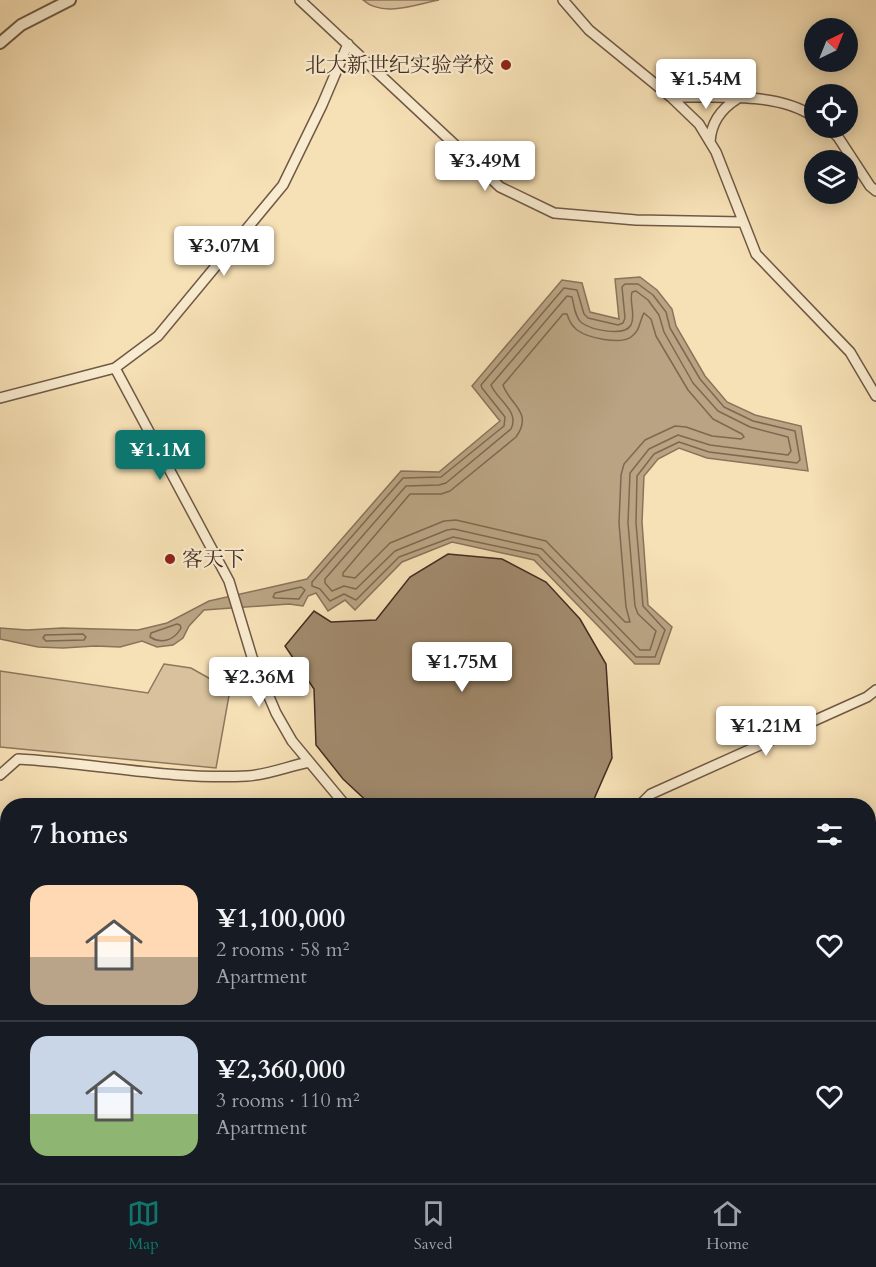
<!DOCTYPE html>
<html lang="en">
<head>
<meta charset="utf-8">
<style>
	body { margin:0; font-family:Cardo,"Noto Serif SC",serif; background:#242831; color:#f1f3f6; height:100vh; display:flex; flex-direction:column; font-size:22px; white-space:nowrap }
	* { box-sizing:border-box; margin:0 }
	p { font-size:20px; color:#9ea1a6 }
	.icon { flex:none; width:33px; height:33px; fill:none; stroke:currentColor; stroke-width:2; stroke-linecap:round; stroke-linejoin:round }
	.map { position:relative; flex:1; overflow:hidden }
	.side { position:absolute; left:0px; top:798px; width:876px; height:386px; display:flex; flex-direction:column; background:#171b24; border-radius:24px 24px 0 0; box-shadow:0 3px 15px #0003 }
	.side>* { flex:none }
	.needle { width:39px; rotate:43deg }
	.fabs { position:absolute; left:804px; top:18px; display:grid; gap:12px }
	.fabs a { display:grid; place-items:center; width:54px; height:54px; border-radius:50%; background:#171b24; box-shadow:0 3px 15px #0003; font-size:30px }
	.price { position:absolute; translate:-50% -51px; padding:0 14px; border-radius:6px; background:#fff; color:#222; font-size:20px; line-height:39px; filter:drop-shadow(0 2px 3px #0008) }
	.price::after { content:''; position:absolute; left:50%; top:36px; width:18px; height:14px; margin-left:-9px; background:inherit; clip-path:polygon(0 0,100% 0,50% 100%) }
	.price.active { background:#0f766e; color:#fff }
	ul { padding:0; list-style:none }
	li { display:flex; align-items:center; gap:18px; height:150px; padding:0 30px }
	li+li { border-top:2px solid #363941 }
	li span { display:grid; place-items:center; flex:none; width:168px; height:120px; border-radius:18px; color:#555 }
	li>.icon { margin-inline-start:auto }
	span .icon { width:72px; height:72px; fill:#fffc; stroke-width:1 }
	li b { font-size:26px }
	h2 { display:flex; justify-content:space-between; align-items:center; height:72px; padding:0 30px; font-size:26px }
	.tab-bar { display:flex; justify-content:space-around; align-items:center; height:84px; border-top:2px solid #363941; background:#171b24; font-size:16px; color:#9ea1a6 }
	.tab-bar a { display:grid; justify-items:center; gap:3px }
	.tab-bar .active { color:#0f766e }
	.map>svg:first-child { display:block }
	.green { fill:#d8c19c; stroke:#8e765e; stroke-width:1.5 }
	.water { fill:#b9a382; stroke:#8a735b; stroke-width:1.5 }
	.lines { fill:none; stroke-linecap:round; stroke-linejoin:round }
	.shore { stroke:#7e6851; stroke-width:1.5 }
	.building { fill:#a18a6d; stroke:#442c20; stroke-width:1.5 }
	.minor-casing { stroke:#705945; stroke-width:12 }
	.tertiary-casing { stroke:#705945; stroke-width:14 }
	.minor { stroke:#f9ebcf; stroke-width:9 }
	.tertiary { stroke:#f9ebcf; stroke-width:10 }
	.poi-dot { fill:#8f2418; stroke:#f9ebcf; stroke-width:2 }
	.labels { text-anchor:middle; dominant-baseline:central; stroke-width:4.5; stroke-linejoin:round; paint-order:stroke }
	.poi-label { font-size:21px; fill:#442c20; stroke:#f9ebcf; text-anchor:end }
</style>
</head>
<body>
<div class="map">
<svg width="876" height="1183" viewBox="0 0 876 1183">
	<rect width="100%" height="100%" fill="#f6e0b5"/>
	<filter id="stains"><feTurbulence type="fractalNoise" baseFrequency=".00333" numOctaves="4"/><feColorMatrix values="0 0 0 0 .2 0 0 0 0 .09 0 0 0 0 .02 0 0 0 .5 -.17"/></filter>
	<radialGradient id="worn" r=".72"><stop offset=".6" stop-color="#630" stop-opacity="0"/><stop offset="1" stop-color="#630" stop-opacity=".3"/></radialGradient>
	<path class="green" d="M363,0H439C416,4 383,18 363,0Z
		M164,664L191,668L230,690L216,768L0,747V671L148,693Z
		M0,1051L7,1057L8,1176H27V1183H0Z"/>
	<path class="water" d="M640,277L657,290L672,309L676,326L705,376L727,402L755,415L801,426L808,471L707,458L679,448L658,459L644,476L642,522L648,605L672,627L659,664H635L534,560L452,542L402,562L355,610L345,600L328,611L316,593L308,596L303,606L289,604L204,610L189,626L183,638L173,645L157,647L142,641L120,647L95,646L63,648L38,647L0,639V628L27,630L62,628L138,630L167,623L209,601L307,579L401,471L439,472L500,421L472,386L562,280L582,283L590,312L619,319L615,279Z"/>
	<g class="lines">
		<path class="shore" d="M625,284H638L653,295L666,312L670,328L700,379L724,407L753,421L795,431L800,460L797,463L709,452L679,442L654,454L637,476L636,523L643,606L665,630L655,657H636L538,555L453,537L399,557L356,600L344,594L330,601L320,589L312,586V582L403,478L441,477L504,426L505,417L482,388L481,385L564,288L577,290L584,314L588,318L618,325L623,323L625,318L622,287Z
			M632,292L636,291L648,300L659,315L664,332L693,383L718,411L750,427L788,437L791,451L788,455L710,445L678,435L649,449L630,473L628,523L635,606L638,614L656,631L650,650H640L542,549L454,529L447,530L395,551L356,589L344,586L332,591L325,583V579L406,486L439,485L446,483L511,429C520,411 497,400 491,385L567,296L572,297C574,305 575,318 582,323C592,330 624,337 631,325C636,315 629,302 632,292Z
			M644,313L651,319L656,336L688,390L713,419L742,434L744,437L741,439L712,436L686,427L675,426L645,440L624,464L621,475L619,523L626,607L630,622H625L546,541L456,520L444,521L390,543L355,578L343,576V573L410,494H441L450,491L516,437C534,412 509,404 503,385L563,314H567C569,321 572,326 577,330C588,338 620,345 631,337C641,330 639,321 644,313Z
			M301,587L305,590L299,599L275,598L273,597L275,593Z
			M177,624L180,625L181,628C174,641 161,644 150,637L151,633Z
			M83,634L86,637L84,640L46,641L43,638L45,635Z"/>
	</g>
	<path class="building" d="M448,554L502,559L546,582L580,619L606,664L612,758L591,806H372L343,779L316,745L314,689L285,646L314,611L331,622L376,620L410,577Z"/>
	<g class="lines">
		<defs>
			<path id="minor" d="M300,0L500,187L554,213L636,220L742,222
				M563,0L589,30L671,97L699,124L716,152L756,254L850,352L876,396
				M671,97C715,98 777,91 814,117
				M829,128L838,137L870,186L876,191
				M710,142C711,123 721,109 737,99
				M115,368L229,581L252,657L276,713L292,741L346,806
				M0,398L115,368L158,336L283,185L322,105L348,44
				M0,775L18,759C94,763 170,780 247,776C267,775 289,766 309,762
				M639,806L651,794L867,697L876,690
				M0,833L8,848
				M0,875L8,874
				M0,1025L8,1032
				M868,1079L876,1081
				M330,1176L337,1183"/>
			<path id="tertiary" d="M0,43L21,25L70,0"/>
		</defs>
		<use href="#minor" class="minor-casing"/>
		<use href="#tertiary" class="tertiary-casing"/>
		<use href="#minor" class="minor"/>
		<use href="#tertiary" class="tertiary"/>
	</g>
	<g class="poi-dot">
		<circle cx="506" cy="65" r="6"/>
		<circle cx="170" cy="559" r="6"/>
	</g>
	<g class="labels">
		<g class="poi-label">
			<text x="494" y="65">北大新世纪实验学校</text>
			<text x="182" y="559" text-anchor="start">客天下</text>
		</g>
	</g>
	<rect width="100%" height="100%" filter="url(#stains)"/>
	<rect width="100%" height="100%" fill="url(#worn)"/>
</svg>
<div class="fabs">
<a><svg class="needle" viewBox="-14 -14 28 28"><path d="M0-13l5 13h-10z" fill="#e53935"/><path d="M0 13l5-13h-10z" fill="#9ea1a6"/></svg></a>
<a><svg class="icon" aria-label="locate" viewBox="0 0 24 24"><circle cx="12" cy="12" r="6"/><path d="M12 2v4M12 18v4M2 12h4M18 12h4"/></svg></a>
<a><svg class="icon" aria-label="layers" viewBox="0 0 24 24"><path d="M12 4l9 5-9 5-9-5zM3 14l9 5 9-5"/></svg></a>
</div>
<b class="price" style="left:706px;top:110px">¥1.54M</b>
<b class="price" style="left:485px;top:192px">¥3.49M</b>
<b class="price" style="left:224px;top:277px">¥3.07M</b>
<b class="price active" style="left:160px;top:481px">¥1.1M</b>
<b class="price" style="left:462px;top:693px">¥1.75M</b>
<b class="price" style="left:259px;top:708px">¥2.36M</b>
<b class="price" style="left:766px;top:757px">¥1.21M</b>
<section class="side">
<h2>7 homes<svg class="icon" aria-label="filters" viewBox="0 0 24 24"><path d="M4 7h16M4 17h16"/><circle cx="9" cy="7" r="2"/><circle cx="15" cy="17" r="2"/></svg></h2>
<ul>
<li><span style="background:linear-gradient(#ffd9b3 60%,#b9a48a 0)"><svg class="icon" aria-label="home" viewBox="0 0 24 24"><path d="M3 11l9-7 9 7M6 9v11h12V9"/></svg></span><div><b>¥1,100,000</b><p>2 rooms · 58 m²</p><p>Apartment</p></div><svg class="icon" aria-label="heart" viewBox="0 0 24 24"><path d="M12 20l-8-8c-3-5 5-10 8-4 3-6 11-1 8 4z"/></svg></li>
<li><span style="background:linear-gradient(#c9d6e8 65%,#8fb573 0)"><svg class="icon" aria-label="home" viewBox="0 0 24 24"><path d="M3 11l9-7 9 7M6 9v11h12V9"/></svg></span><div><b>¥2,360,000</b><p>3 rooms · 110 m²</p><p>Apartment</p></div><svg class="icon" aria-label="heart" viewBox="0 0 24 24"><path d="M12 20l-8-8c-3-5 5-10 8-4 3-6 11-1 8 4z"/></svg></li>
</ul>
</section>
</div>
<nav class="tab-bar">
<a class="active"><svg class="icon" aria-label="map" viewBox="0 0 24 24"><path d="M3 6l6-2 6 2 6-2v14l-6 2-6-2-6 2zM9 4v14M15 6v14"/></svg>Map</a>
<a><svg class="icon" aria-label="saved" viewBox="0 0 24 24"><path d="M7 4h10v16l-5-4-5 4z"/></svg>Saved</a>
<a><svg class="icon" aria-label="home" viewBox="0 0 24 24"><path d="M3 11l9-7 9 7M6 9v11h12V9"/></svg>Home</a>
</nav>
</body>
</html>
